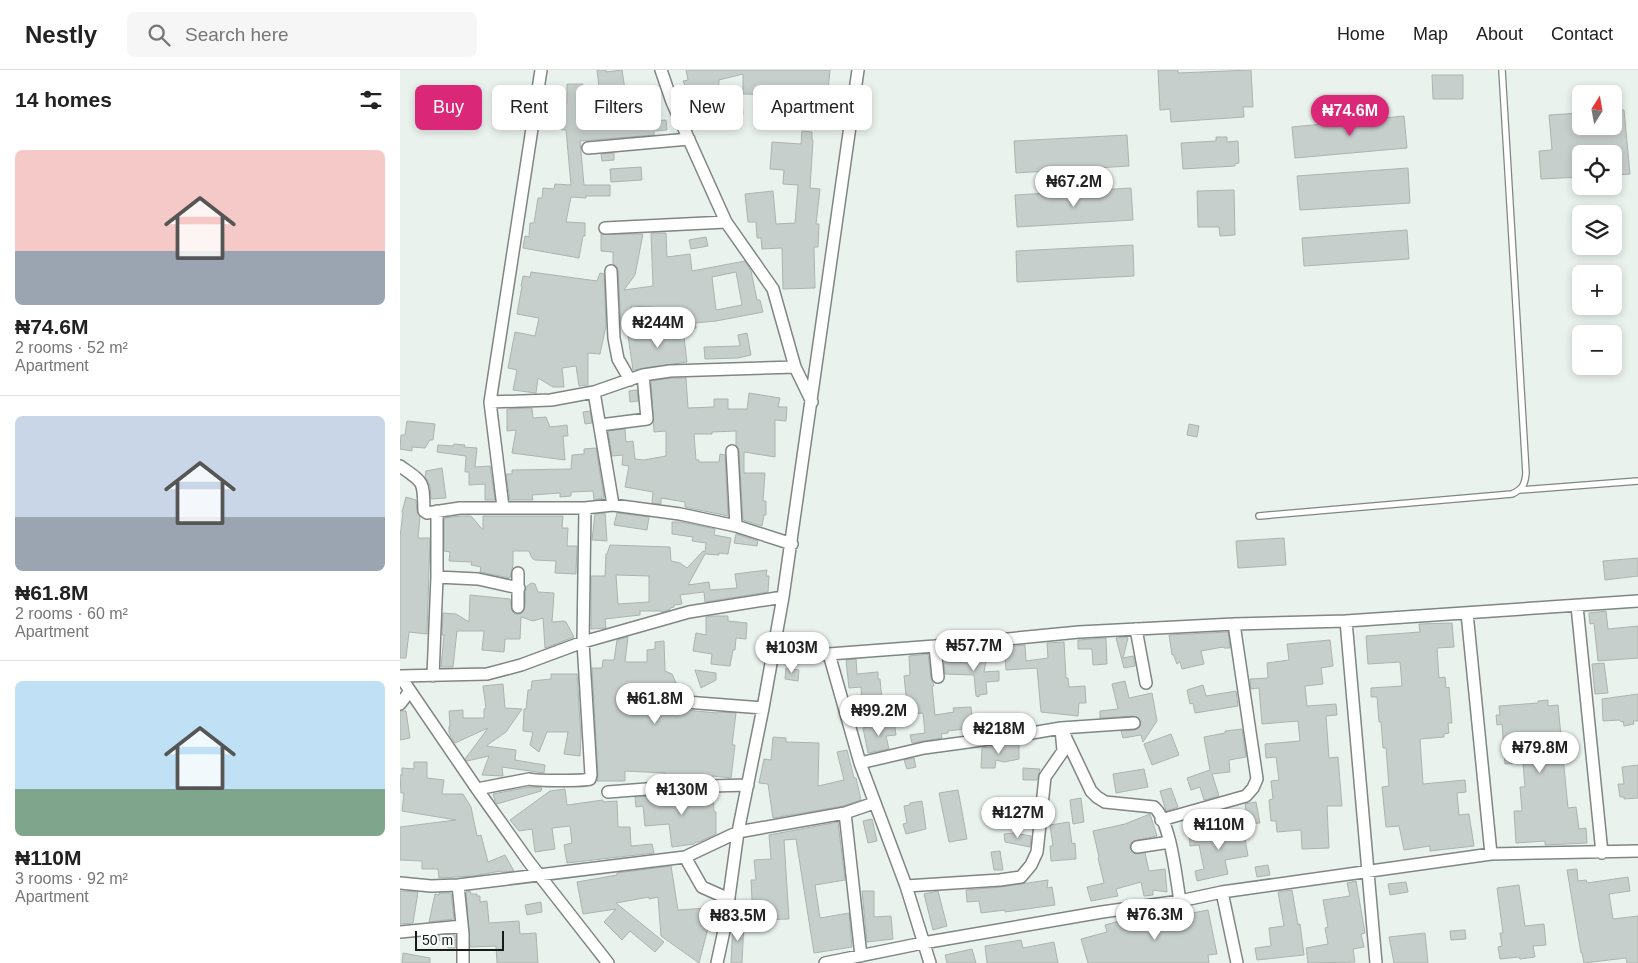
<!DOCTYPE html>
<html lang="en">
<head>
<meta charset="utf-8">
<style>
	body { margin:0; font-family:Helvetica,sans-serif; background:#f6f6f6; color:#222; height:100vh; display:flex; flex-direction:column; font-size:19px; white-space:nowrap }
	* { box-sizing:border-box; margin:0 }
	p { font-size:16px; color:#767676 }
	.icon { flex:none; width:28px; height:28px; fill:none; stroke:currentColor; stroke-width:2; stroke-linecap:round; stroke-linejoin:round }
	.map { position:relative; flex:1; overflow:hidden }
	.sheet { display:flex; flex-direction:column; background:#fff; width:400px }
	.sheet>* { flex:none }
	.banner { position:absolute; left:15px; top:15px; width:475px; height:45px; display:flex; gap:10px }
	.needle { width:32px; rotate:11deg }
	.buttons { position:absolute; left:1172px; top:15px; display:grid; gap:10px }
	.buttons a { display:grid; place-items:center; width:50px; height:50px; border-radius:8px; background:#fff; box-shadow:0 2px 8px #0003; font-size:25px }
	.scale { position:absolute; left:15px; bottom:12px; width:89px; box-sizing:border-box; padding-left:5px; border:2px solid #181b19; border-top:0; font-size:14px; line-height:18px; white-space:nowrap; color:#181b19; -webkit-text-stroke:4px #f9fffc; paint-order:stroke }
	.price { position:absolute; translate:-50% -42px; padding:0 11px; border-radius:18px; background:#fff; color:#222; font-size:16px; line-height:32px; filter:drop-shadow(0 1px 2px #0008) }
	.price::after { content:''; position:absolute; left:50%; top:30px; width:15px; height:11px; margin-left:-8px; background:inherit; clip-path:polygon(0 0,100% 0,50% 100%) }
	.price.active { background:#db2777; color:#fff }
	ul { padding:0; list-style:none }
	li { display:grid; align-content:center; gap:10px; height:265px; padding:0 15px }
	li+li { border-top:1px solid #e0e0e0 }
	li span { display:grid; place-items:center; height:155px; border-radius:8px; color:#555 }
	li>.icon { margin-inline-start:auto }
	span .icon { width:90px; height:90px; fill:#fffc; stroke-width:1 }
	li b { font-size:21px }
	h2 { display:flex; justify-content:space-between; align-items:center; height:60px; padding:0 15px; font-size:21px }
	.tag { padding:0 18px; border-radius:8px; background:#fff; box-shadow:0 2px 8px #0003; font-size:18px; line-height:45px }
	.tag.active { background:#db2777; color:#fff }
	header { display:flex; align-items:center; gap:30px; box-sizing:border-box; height:70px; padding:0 25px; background:#fff; border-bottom:1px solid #e0e0e0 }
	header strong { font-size:24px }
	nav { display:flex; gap:28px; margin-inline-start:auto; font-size:18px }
	.search { width:350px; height:45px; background:#f6f6f6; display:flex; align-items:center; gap:12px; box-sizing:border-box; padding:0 18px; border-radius:8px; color:#767676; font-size:19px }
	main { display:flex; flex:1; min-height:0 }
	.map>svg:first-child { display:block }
	.building { fill:#c7cfcc; stroke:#acb4b0; fill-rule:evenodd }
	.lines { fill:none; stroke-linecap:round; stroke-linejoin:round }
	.lane-casing { stroke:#7f8683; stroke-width:8 }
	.street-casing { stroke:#7f8683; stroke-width:14 }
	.lane { stroke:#fff; stroke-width:5.5 }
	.street { stroke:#fff; stroke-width:11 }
</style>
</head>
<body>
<header>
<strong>Nestly</strong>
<div class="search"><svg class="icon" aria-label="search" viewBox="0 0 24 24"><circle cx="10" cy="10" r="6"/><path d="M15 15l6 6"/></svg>Search here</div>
<nav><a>Home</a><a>Map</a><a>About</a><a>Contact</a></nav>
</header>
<main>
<section class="sheet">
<h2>14 homes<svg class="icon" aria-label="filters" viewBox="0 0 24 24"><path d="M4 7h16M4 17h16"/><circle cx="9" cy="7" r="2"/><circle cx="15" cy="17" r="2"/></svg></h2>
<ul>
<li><span style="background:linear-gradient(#f6c9c9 65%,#9aa5b1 0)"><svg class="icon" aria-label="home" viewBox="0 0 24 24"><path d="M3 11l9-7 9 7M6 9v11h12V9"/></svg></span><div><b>₦74.6M</b><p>2 rooms · 52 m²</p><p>Apartment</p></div></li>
<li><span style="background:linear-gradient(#c9d6e8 65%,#9aa5b1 0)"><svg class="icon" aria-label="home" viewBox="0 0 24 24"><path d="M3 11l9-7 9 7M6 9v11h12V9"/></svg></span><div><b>₦61.8M</b><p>2 rooms · 60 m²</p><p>Apartment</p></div></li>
<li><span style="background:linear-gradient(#bfe0f5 70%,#7fa58c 0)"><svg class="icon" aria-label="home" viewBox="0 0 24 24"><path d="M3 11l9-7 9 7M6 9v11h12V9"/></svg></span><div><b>₦110M</b><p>3 rooms · 92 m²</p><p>Apartment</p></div></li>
</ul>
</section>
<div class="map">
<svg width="1238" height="893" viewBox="0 0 1238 893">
	<rect width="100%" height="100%" fill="#eaf2ee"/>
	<path class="building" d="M197,0H206V2L222,0L226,26L233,25L237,52L266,50L267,60L254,61V65L180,71L184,115H210V126H186V128L171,127L166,152L185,153V166H183L179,188L123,178L125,166L129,167L130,153H134L138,128H142L143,118L154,119L155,114L171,115L166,60L144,58L146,40L157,41V33H167V14H183V30H180V54L203,52Z
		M286,0H430L428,21L440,22L443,28L439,32L428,30L427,44L394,42L397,25L343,24V4L319,10L318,36L342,33L343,44L294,48L287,20L283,11L288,10Z
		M758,0H778V3L851,0L853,37H843L844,47L771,52L770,39L760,40Z
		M1032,5H1063V29H1033Z
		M1214,40H1224L1230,104L1216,105L1214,84H1181V107L1141,109L1139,81L1152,80L1149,45L1181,43V56H1214Z
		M1004,46L1007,78L895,88L892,57Z
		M402,61L412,62V70H413L410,118L420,119L416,154H419L418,177H414L415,218L383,219L382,178L362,179L361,168H357L356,152H348L345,124L373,121L376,154L395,153L398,115L383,114L384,100L370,99L372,72L401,74Z
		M727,65L729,96L616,103L614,71Z
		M816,67H827V72L838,71L839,93L835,94V96L783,99L781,73L816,71Z
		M214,83V90L202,91L201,84Z
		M241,97L242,110L211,112L210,99Z
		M1008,98L1010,133L900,140L897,106Z
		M731,118L733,150L617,157L615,125Z
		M834,120L835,165L820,166L819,157H798L797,121Z
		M1007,160L1009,189L904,196L902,168Z
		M251,163H266L267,187L290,184L292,201L345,191L351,201L357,230H360L363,242L316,251L295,253L296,258L290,259L252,245L251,237L231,236L232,255H221L218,200L217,197L213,194V182L201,181V164H243L235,205L224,220L253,216ZM336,202L342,235L316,240L312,207Z
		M306,167L308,176L291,179L289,170Z
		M733,175L734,206L617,212L616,181Z
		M131,202L197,211L200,203L204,204L206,256L200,284L188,283V315L179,316L176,296L162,298L164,317H153L138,308L136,323L113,320L117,300L108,298L115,262L135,266L139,248L117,244L122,216H121L123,206L130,207Z
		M283,259L287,292L233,300L228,266Z
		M347,263L351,285L338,288L305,289L304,277L340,276L338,265Z
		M271,308H286L288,338L314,337V329H328V339H347L349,323L380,328L378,337H387L386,351L375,350V387L344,382V403H365L363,431H366V445H364L362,456L343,450L339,381L336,375V361L312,362V364H294L296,390H299V392H319L320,384L325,385L328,446L285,437V432L261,428V434L252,433L253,422L225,417L229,396L222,395L223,385L212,386L208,361L225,359L226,372L233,371L235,389L244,390L266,386V361L254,362L251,311Z
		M237,320L238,331L230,332L229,321Z
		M132,338L133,348L146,347L150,357L167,355L168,366H163L165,390L112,383L116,360L107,361V339Z
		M190,341L192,353L185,354L183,342Z
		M7,351L35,354L33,370H30L25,378L12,377V381L0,379L1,365H5Z
		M789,354L799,356L797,367L787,365Z
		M54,374L65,375L64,377L77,378L75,397L90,396L95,430H85V414L69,415V402H65L66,386L37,382L38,375L53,376Z
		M196,378L204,428L194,430L193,421L171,422V426L160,427V423L132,425L133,430H110L106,404H112V400L171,399L172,385L184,384V379Z
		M42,398L46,428L31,429L30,416L25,407L26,401Z
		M6,427L16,430L17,442L20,447L18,468H30L27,564L9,562L6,588H0V467L3,442H2Z
		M205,443L207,471L192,470L195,444Z
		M217,443L249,447L247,460L214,455Z
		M61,446H71L83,460V446H163L162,458H168L167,476H177L176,504L155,503L156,491L135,490L132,488L129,481H113V495L110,508L80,502L81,497L71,495L72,492L49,491L50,482L44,481V448Z
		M272,452H281L315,459L314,465L331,468L328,484L319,483V485L305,484L288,515L309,512L310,520L337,518L335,504L367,500L366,506H369L368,522L305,532L304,522L280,525L282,534L274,535V537L270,538V540L261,542V541H240V545L205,549L206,558L191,559V506H205L206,484H207L210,475L270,477L271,491L280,493L287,498L303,481L305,482L306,473L292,471L293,467L272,464ZM216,505L249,506V532L218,534Z
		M336,464L358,471L357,476L334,473Z
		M884,468L886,495L838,498L836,471Z
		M1238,488V506L1205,510L1203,491Z
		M131,513L135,514L138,522L154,523L152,552L164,551L166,552L174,567L145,578L143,548L133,551L121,547L120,569H105L104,582L82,580L84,561H57L53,597H41L44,565H42L43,543L56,544L69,552L70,525L110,529L112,541L115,544H121L125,537L126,517Z
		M1206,541L1208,559L1238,556V588L1198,591L1194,553L1190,554L1189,543Z
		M312,546H328V551L347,553L346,569L336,568L335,580H333L330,596L311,594L312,584L293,581L296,563L306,565V547Z
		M1052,553L1054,577L1037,578L1039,608L1045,607L1046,618L1049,617L1052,653H1048L1049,663L1044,664V667L1020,669L1023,714L1065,710L1066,722L1057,723L1059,745L1069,744L1074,776L1030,781V776L1004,780L999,756L986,757L982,717L989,716L986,678H983L981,652H979L977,627H971V618L1002,616L1000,592L968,594L966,566L1020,562L1019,554Z
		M828,562L830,578H824L823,577L801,581L804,594L782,599L780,592L777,594L773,584L772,585L769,565Z
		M228,567L225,592H247V580L255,579V572L264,571L265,601L272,604L281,624L231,621L227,627L229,634L233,635L317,643V642L336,643L332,675H335L331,708L313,706V708L291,709L265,707V703L225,701V711H197L198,705L192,598H202L203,590H214L217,570Z
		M724,567L728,568L723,588L733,586L735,596L724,598L716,568Z
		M706,568L707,594L693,595L692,579H678V570Z
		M930,570L933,596L921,598L923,614L905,616L907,636L936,634L937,645L926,646L929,688L938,687L942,736H927L929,778L902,779L901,760L877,762L876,751H871L869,730L873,729L871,711L879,710L876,687L866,688L865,674L900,671L898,651L862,654L859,618L851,619L850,609L868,608L867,593L889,590L887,574Z
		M664,572L666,608H668L669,617L685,616L686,633H679L678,646L641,642L637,598L606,600L604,577L625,575L626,591L648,588L647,573Z
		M573,583L587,586L584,602L599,601V611L586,612L587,624L579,625V627L576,626L574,605L545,604L544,592L571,593Z
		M528,584L531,608L533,613L534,616H532L535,645L554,642L553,638L571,637L573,658L548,661V663L541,664L542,668L512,673L510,665L525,663L523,643L508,644L504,606L510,605L509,586Z
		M456,589L457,604L478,602V609H480L482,630L462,631L461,617L449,618L446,590Z
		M1204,593L1208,623L1195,624L1192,594Z
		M386,598L399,600L398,611L385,609Z
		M295,600L316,603V610L301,618Z
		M151,604H177L181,667L180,686L164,684L168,662H147L139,682L130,675L133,662L123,661L124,639H126L128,620H131L132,611L151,609Z
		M725,611L729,628L752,623L757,651L743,672L741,665L723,668L721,661L735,660L740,657L741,652L738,647L733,646L700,648V641L718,639L712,614Z
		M103,614L105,638L122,639L106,662L86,676L116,680L115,690L145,695L144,703L102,697L103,706L82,705L89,686L67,691L65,689L88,658L55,673L51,667L49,662V656H50L49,641L63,640V648H84V639L86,638L83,616Z
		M803,615L806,626L836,621L838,636L795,643L793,633L790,634L787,620Z
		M1238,624V651H1233L1234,654L1224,656L1223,651L1221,652L1220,650L1203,651L1202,629Z
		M1148,630V636L1158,635L1168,738L1176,737L1179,759L1186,758L1187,773L1145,775V771L1116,773L1114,741H1122L1120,717H1125L1123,693L1105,694L1102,654L1097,655L1096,645H1100L1099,636L1138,633V631Z
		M0,641H6L10,668L0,670Z
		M494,652L496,665L486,666L489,679L468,683L463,658Z
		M842,659L846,687L829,690L830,702L812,704L819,726L804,730L800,717L791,720L787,708L810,700L804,667L825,663V661Z
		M771,664L779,685L752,695L744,674Z
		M373,667L386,668V672L419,673L418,716L444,710L437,682L447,680L454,708H456L461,730L443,736L373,748L368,714L359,713L364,689L371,690Z
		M619,673V689L604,692L596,690L595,698H581L582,678Z
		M514,688L516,697L507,699L504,690Z
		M14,692H27V708L44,710L42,724H63L71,737L77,766L81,765L88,792L105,785L114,801L102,802L101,801L73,806L39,808L38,799H22V791L0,790V757L56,750L2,741L4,723H1L0,705H2V698L14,699Z
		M1238,695V728L1224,729V727H1220L1218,714H1224L1222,697Z
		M623,698L640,699L637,710H623Z
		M744,699L748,717L716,723L713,704Z
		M129,717L142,718L141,721L97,734L95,731L93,724Z
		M771,718L778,737L766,741L760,721Z
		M165,719L167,735L203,730V732L217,731L218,757H230L231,776L252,774L254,783L167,793L164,775L172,773L170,756L152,758L155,779L135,782L132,759L119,761L110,750L150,721Z
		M558,720L567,769L549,772L539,723Z
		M313,723L314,741L316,742V764L301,771L294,773V774L272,777L269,754L245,756L243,736L236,737L235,727Z
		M681,728L684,752L673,754L670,730Z
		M522,731L526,759L506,764L503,754L507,753L504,736L510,735V733Z
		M856,732L860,753L848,754L845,734Z
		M750,744L757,766L733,771L730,774V779L735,784L745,783L749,801L765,799L767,822L753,820V825L744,826L741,812L716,819L718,826L691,831L687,817L704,813L698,788L699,787L693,761L725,754Z
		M472,749L477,771L468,773L463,751Z
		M438,752L445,810L415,815L420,848L449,843L452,877L414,883L396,769L384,770L389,849L353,850L351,810H356L354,790L371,789L369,765Z
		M669,752L672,774L675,773L676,789L651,791L650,776H653L650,755Z
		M843,757L848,786L825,790L828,804L797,811L795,801L804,799L799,775L790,776L789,765L823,761Z
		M614,763L631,766L630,777L605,772L604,764Z
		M600,781L603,800H594L591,782Z
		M868,795L870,805L857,807L855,797Z
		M271,796L278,840L307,838L308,858L299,893L261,866L258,827L249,829V827L216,833L264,872L255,882L230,861L222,870L204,852L216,839L183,844L177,812L217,805V803Z
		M1177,799L1178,811L1186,810L1187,813L1228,807L1230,821L1209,824L1213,849L1238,846V893H1227L1226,888L1184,893L1182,883H1181L1167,800Z
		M648,810L647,818L652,817L655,835L605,842V840L581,843L579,831L567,832L566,820L601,817Z
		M956,811L965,863L961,864L964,877L953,879L955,892L908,893L906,878L928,874L925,858L928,857L923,830L950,826L947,813Z
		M1006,812L1008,822L990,825L988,814Z
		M1119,815L1125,856L1144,854L1146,875L1133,876L1135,887L1120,889L1119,887L1100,889L1098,877L1102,876L1100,863H1103L1097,818Z
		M892,820L898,855L900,854L904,885L857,890L855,878L871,876L869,858L884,856L878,822Z
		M0,821L18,822L13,853L0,854Z
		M70,821L71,824H77V826H80V832L87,831L89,853L119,851L120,864L136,863L138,893H97L96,876L70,877L66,822Z
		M462,821H474V847L491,846L493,869L467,872Z
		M538,821L547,856L533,860L524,824Z
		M39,823H51L54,849L29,852L35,824L39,825Z
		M141,832L142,842L127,845L125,835Z
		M808,840L817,884L808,885L809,893H688L681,869L707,862L705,855L723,850L724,854L754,846L781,842L782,845Z
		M333,851H344L342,893H331Z
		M1065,860L1066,869L1051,870L1050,861Z
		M1025,863L1028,893H994L989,867Z
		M55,864L56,878H48V870L25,871L26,867Z
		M621,870L623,878L654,872L658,893H587L585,876Z
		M572,879L576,893H547L545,885Z
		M3,883L30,888V893H2Z"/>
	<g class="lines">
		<defs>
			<path id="lane" d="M1120,420L1238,411
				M859,446L1112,424C1123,419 1125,414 1126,403L1102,0"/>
			<path id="street" d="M261,0L272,32L326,152L373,219L395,297L412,332
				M188,78L289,69
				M205,158L326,152
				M211,201L214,268L218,289L230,310
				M194,322L213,435
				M90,332L151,330L194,322L243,305L270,301L395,297
				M200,355L247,349L243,305
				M332,381L336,456
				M0,396C25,414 23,410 24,441L27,443L60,438H185L213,435L280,444L336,456L392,474
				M103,437L90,332L141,0
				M37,507L78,509L119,518
				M1177,536L1202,783
				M118,537V503
				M1067,543L1091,784
				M946,551L976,893
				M736,559L746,613
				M535,576L538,607
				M429,584L460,693L506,816L530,893
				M373,586L429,584L535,576L679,562L834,554L946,551L1238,531
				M0,606L87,604L121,595L183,572L289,542L383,527
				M0,606L77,719L129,792L208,893
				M33,606L37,507V441
				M234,628L363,638
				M0,634L10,621
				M664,664L691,721L697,727L705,732L754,737C771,752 776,808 780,831
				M460,693L524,678L620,665L661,658L734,653
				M77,719L129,709C136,711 184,711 190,709L191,705L183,572L185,438
				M208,722L272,717L348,715
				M445,743L461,886
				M761,750L846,726L853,718L857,709L834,554
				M737,777L770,772
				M285,787L302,817L329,829
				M0,813L31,816L58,815L285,787L338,762L445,743L474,733
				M58,815L63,864V893
				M506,816L600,810L621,807L631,795L637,782L645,707L663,681L661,658
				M822,822L837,893
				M0,862L62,856
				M317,893L325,856L338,762L363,638L383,527L458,0
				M425,893L523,873L702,842L780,831L822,822L1091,784L1238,781"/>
		</defs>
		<use href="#lane" class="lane-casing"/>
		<use href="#street" class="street-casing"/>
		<use href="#lane" class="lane"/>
		<use href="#street" class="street"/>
	</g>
</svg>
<div class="buttons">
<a><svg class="needle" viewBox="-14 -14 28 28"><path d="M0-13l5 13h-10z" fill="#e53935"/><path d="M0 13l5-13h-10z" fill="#767676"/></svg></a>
<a><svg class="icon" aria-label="locate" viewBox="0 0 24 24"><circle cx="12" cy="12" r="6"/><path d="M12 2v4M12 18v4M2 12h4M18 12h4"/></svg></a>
<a><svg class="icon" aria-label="layers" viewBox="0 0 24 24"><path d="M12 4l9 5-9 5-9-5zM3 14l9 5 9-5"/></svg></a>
<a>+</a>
<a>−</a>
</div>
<div class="scale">50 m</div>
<b class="price active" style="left:950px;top:67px">₦74.6M</b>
<b class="price" style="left:674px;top:138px">₦67.2M</b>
<b class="price" style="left:258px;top:279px">₦244M</b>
<b class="price" style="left:574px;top:602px">₦57.7M</b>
<b class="price" style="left:392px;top:604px">₦103M</b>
<b class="price" style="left:255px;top:655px">₦61.8M</b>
<b class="price" style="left:479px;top:667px">₦99.2M</b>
<b class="price" style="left:599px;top:685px">₦218M</b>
<b class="price" style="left:1140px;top:704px">₦79.8M</b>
<b class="price" style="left:282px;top:746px">₦130M</b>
<b class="price" style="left:618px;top:769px">₦127M</b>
<b class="price" style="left:819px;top:781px">₦110M</b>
<b class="price" style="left:755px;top:871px">₦76.3M</b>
<b class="price" style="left:338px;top:872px">₦83.5M</b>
<div class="banner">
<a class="tag active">Buy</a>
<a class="tag">Rent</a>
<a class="tag">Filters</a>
<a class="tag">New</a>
<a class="tag">Apartment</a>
</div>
</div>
</main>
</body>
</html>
